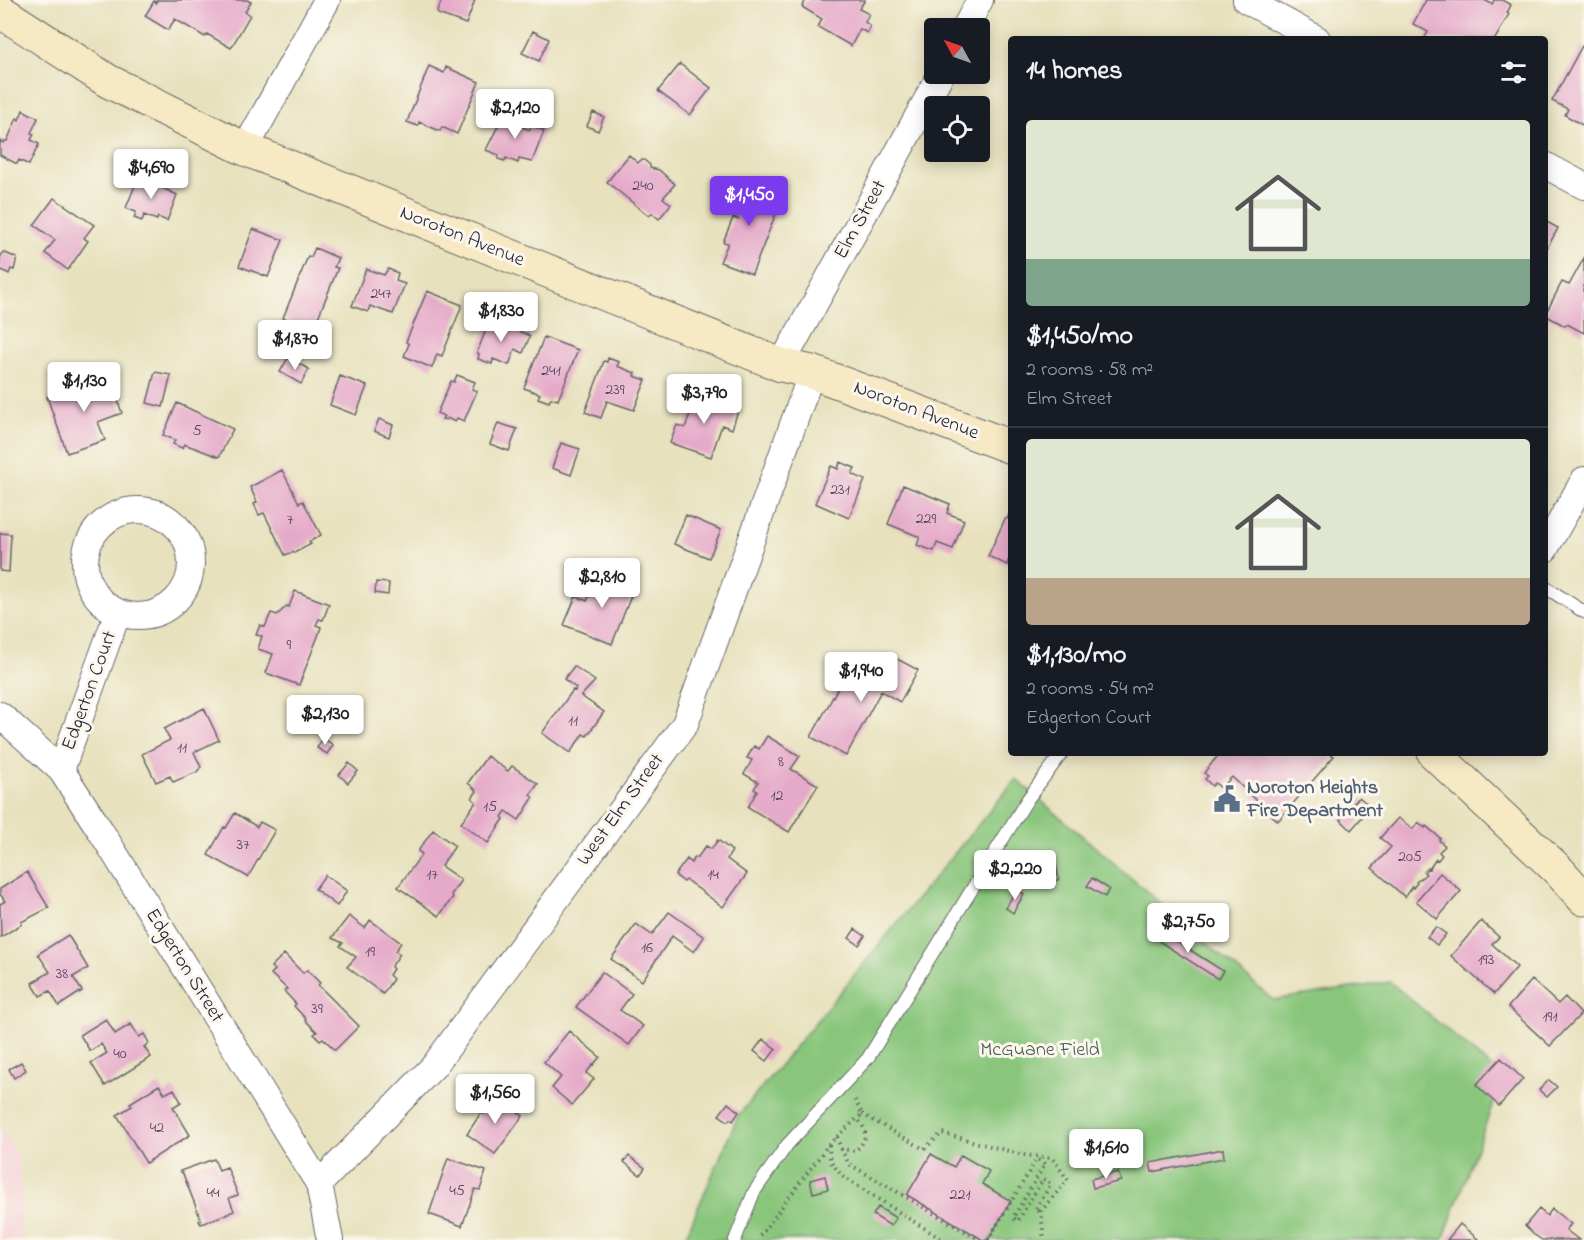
<!DOCTYPE html>
<html lang="en">
<head>
<meta charset="utf-8">
<style>
	body { margin:0; font-family:"Indie Flower",sans-serif; background:#20242c; color:#f1f3f6; height:100vh; display:flex; flex-direction:column; font-size:22px; white-space:nowrap }
	* { box-sizing:border-box; margin:0 }
	p { font-size:20px; color:#9ea1a6 }
	.icon { flex:none; width:33px; height:33px; fill:none; stroke:currentColor; stroke-width:2; stroke-linecap:round; stroke-linejoin:round }
	.map { position:relative; flex:1; overflow:hidden }
	.drawer { position:absolute; left:1008px; top:36px; width:540px; height:720px; display:flex; flex-direction:column; background:#171b24; border-radius:6px; box-shadow:0 3px 15px #0003 }
	.drawer>* { flex:none }
	.needle { width:39px; rotate:310deg }
	.buttons { position:absolute; left:924px; top:18px; display:grid; gap:12px }
	.buttons a { display:grid; place-items:center; width:66px; height:66px; border-radius:6px; background:#171b24; box-shadow:0 3px 15px #0003; font-size:30px }
	.price { position:absolute; translate:-50% -51px; padding:0 14px; border-radius:6px; background:#fff; color:#222; font-size:20px; line-height:39px; filter:drop-shadow(0 2px 3px #0008) }
	.price::after { content:''; position:absolute; left:50%; top:36px; width:18px; height:14px; margin-left:-9px; background:inherit; clip-path:polygon(0 0,100% 0,50% 100%) }
	.price.selected { background:#7c3aed; color:#fff }
	ul { padding:0; list-style:none }
	li { display:grid; align-content:center; gap:12px; height:318px; padding:0 18px }
	li+li { border-top:2px solid #363941 }
	li span { display:grid; place-items:center; height:186px; border-radius:6px; color:#555 }
	li>.icon { margin-inline-start:auto }
	span .icon { width:108px; height:108px; fill:#fffc; stroke-width:1 }
	li b { font-size:26px }
	h2 { display:flex; justify-content:space-between; align-items:center; height:72px; padding:0 18px; font-size:26px }
	.map>svg:first-child { display:block }
	.built { fill:#f6cfd7 }
	.green { fill:#89c67c; stroke:#56745c; stroke-width:1.5 }
	.building { fill:#e5aac9 }
	.lines { fill:none; stroke-linecap:round; stroke-linejoin:round }
	.lane-casing { stroke:#676568; stroke-width:14 }
	.street-casing { stroke:#676568; stroke-width:28 }
	.secondary-casing { stroke:#676568; stroke-width:35 }
	.path { stroke:#676568; stroke-width:4; stroke-dasharray:1.5 4.5; stroke-linecap:butt }
	.lane { stroke:#fff; stroke-width:12 }
	.street { stroke:#fff; stroke-width:26 }
	.secondary { stroke:#f6e9c3; stroke-width:33 }
	.labels { text-anchor:middle; dominant-baseline:central; stroke-width:6; stroke-linejoin:round; paint-order:stroke }
	.number-label { font-size:16px; fill:#53445e }
	.street-label { font-size:20px; fill:#22223b; stroke:#fbf7ec }
	.service-label { font-size:20px; font-weight:bold; fill:#4e5e75; stroke:#fbf7ec; text-anchor:start }
	.park-label { font-size:20px; fill:#465b52; stroke:#fbf7ec }
</style>
</head>
<body>
<div class="map">
<svg width="1584" height="1240" viewBox="0 0 1584 1240">
	<rect width="100%" height="100%" fill="#fbf7ec"/>
	<filter id="ink" filterUnits="userSpaceOnUse"><feTurbulence type="fractalNoise" baseFrequency=".0167" numOctaves="2"/><feDisplacementMap in="SourceGraphic" scale="12" xChannelSelector="R" yChannelSelector="G"/><feConvolveMatrix kernelMatrix="1 2 1 2 8 2 1 2 1" color-interpolation-filters="sRGB"/></filter>
	<filter id="wash" filterUnits="userSpaceOnUse"><feTurbulence type="fractalNoise" baseFrequency=".008" numOctaves="4" result="noise"/><feDisplacementMap in="SourceGraphic" scale="24" xChannelSelector="R" yChannelSelector="G"/><feGaussianBlur stdDeviation="1.35" result="paint"/><feColorMatrix in="noise" values="0 0 0 0 0 0 0 0 0 0 0 0 0 0 0 0 0 1.4 0 .05"/><feComposite in="paint" operator="in"/></filter>
	<g filter="url(#wash)">
		<rect width="100%" height="100%" fill="#e7e1bd"/>
		<path class="built" d="M0,1131L18,1156L21,1195L20,1240H0Z"/>
		<path class="green" d="M1016,779L1273,1000L1390,982L1503,1077L1443,1240H684L738,1116Z"/>
		<g id="blocks">
			<path class="building" d="M157,0H247L251,2L245,12L250,15L231,48L207,34L205,37L175,19L168,30L145,16L154,1L156,3Z
				M442,0H475L466,24L438,14L437,12Z
				M806,0H865L859,9L869,14L865,22L870,26L867,33L860,29L851,46L818,27L822,19L802,7Z
				M1426,0H1484L1492,4L1494,0H1502L1511,5L1507,13L1509,14L1495,39H1424L1428,32L1413,24Z
				M533,31L549,39L539,61L522,53Z
				M1582,46L1584,47V126L1565,115L1568,109L1552,101Z
				M680,64L711,88L690,115L658,91Z
				M429,66L444,73L446,67L479,82L457,134L442,127L440,131L419,122L418,126L407,122Z
				M23,110L38,118L31,133L34,134L31,140L39,144L29,165L19,160L17,164L0,155V141L4,143L5,141H7L17,118L19,120Z
				M511,112L520,116L517,125L530,130L531,125L544,131L532,162L519,159L518,163L506,158L505,161L498,159L499,155L486,150L504,114L510,116Z
				M593,112L604,117L598,131L587,126Z
				M629,155L638,163L641,160H644L650,165V168L659,170L675,184L663,198L671,204L659,219L652,213L649,216L607,182Z
				M141,175L150,178L148,181L177,195L167,221L158,217L157,220L144,215L142,221L134,218L136,212L126,208L138,178L140,179Z
				M743,183L782,198L752,274L720,262L728,243L723,242L733,218L739,220L730,215Z
				M54,198L94,225L84,238L88,241L68,270L45,253L55,240L34,225Z
				M1545,221L1558,228L1545,252Z
				M253,229L283,240L268,277L239,266Z
				M315,248L338,258L334,267L338,268L313,330L283,318L308,256L311,257Z
				M3,252L17,258L14,270L11,269L9,274L0,269V258Z
				M1584,258V333L1567,324L1565,326L1545,315L1562,282L1569,285Z
				M366,269L384,275L388,269L398,273L396,281L405,284L393,314L370,306L368,312L352,306Z
				M427,291L462,305L442,356L437,354L432,368L404,356L409,344L406,342Z
				M490,319L530,336L523,353L515,349L509,365L493,359L492,364L478,359L479,354L477,353Z
				M544,337L578,350L558,400L551,398L549,402L538,398L540,394L524,388Z
				M288,358L309,369L301,384L280,372Z
				M608,358L619,362L617,366L635,373L634,376L646,380L634,410L607,401L601,418L585,412L604,361L607,362Z
				M155,372L171,375L163,407L147,403Z
				M457,375L475,382L472,389L477,391L464,421L457,418L455,422L447,418L446,420L442,419L444,416L437,413L451,381L454,382Z
				M340,376L367,386L356,415L330,405Z
				M110,378L122,413L98,422L105,440L67,453L47,397Z
				M707,392L718,396L716,402L738,411L732,429L722,425L711,457L670,443L677,425L685,428L697,394L705,397Z
				M177,403L233,429L219,457L184,444L182,448L173,444L175,440L163,435Z
				M379,419L393,425L389,437L374,431Z
				M498,423L517,429L509,451L490,444Z
				M561,443L580,449L571,475L552,468Z
				M840,462L855,468L852,474L865,480L849,518L815,503L831,466L838,469Z
				M282,470L299,503L303,501L321,535L309,542L311,544L294,553L293,552L285,555L264,513L259,515L254,504L257,502L250,487Z
				M903,485L950,504L947,513L964,520L953,549L937,543L934,551L917,545L920,537L888,524Z
				M1011,510V560L1009,559L1007,565L988,556L1005,519H1007Z
				M686,515L721,530L709,558L674,544Z
				M0,533L11,534L9,572L0,571Z
				M612,571L637,581L612,644L564,625L576,596L587,601L594,585L597,586L598,583L604,586L603,589H605Z
				M376,582L389,583L388,595L375,593Z
				M295,591L329,604L323,620L319,619L316,625L321,627L320,631L299,685L266,673L273,654L258,649L262,636L256,635L260,625L265,627L271,613L277,615L287,606L289,607Z
				M884,652L918,670L900,702L881,691L846,756L811,737L845,675L866,686Z
				M574,666L595,681L581,696L604,712L587,736L583,734L570,753L542,733L573,690L575,691L576,688L564,679Z
				M204,708L219,740L194,752L201,767L197,772L173,782L170,776L156,782L142,754L170,740L164,729Z
				M767,736L800,756L791,769L818,785L789,832L748,807L757,791L754,789L758,782L744,774L752,760L747,758L754,746L759,749Z
				M323,738L333,745L327,754L317,748Z
				M1220,753H1329L1334,756L1278,821L1232,777L1221,788L1215,783L1212,786L1205,779L1208,776L1204,773Z
				M487,756L508,771L512,766L538,784L530,795L533,798L519,820L506,811L502,817L504,819L488,843L461,823L476,802L472,798L477,791L468,783Z
				M349,763L358,771L348,783L339,775Z
				M1359,797L1371,807L1351,830L1340,819Z
				M235,813L257,827L260,822L275,830L248,877L208,855L224,827L226,828Z
				M1398,818L1413,829L1418,822L1425,828L1426,826L1440,838L1439,840L1445,846L1439,852L1442,855L1438,860L1436,859L1429,869L1428,868L1424,872L1426,874L1416,882L1417,883L1413,888L1412,886L1405,897L1372,868L1391,847L1380,838Z
				M433,830L455,846L441,866L461,880L451,895L453,897L439,916L398,887L422,854L418,851Z
				M718,840L732,851L727,859L747,874L723,907L686,880L684,882L675,875L687,859L691,863L695,857L697,858L706,846L711,849Z
				M1056,865L1059,880L1042,883L1039,869Z
				M27,872L49,908L21,922L22,924L1,937L0,904L5,901L0,894V889Z
				M1440,873L1461,891L1437,919L1416,901Z
				M325,875L347,891L337,906L315,889Z
				M1092,878L1109,889L1105,897L1087,886Z
				M1016,889L1024,894L1013,913L1006,908Z
				M669,912L704,937L694,952L672,936L642,981L611,959L636,924L652,935Z
				M349,916L365,928L370,920L401,943L395,951L400,954L391,967L393,969L389,975L393,979L383,994L347,967L356,957L340,946L343,943L332,938Z
				M1481,921L1499,937L1492,944L1517,967L1494,994L1451,956Z
				M1436,927L1446,934L1437,945L1427,937Z
				M855,929L865,936L859,945L849,938Z
				M1159,930L1223,971L1218,979L1154,938Z
				M68,935L88,968L73,977L82,991L59,1006L50,991L40,996L32,983L50,972L38,954Z
				M284,954L303,973L307,970L320,983L318,985L359,1026L335,1050L323,1038L320,1040L314,1034L317,1032L305,1020L306,1019L294,1006L296,1004L284,991L287,989L271,974L275,970L271,967Z
				M602,972L632,994L620,1010L643,1026L629,1045L576,1007Z
				M1532,980L1558,1004L1565,997L1581,1014L1550,1046L1508,1007Z
				M106,1019L115,1034L131,1024L139,1037L144,1034L149,1043L144,1047L151,1057L105,1086L91,1063L107,1053L101,1044L90,1051L80,1035Z
				M569,1031L600,1057L586,1073L594,1079L572,1105L552,1088L561,1077L544,1062Z
				M763,1039L776,1049L767,1061L754,1051Z
				M1501,1058L1523,1079L1499,1106L1476,1085Z
				M21,1062L26,1070L14,1078L9,1069Z
				M1549,1080L1557,1087L1547,1097L1539,1090Z
				M159,1085L165,1094L174,1089L181,1102L173,1107L190,1135L146,1163L117,1115L132,1106L130,1103Z
				M496,1096L523,1116L495,1154L467,1134L481,1113L484,1114L496,1099L494,1098Z
				M728,1103L739,1112L733,1121L730,1119L728,1121L719,1115Z
				M1140,1145L1143,1159L1126,1163L1123,1149Z
				M1223,1149L1224,1158L1152,1172L1150,1163Z
				M931,1154L954,1167L961,1155L989,1171L982,1184L1011,1201L988,1240H983L907,1195Z
				M629,1156L645,1168L640,1175L624,1162Z
				M448,1158L486,1171L480,1190L475,1189L462,1226L429,1214Z
				M214,1159L219,1170L227,1167L238,1195L229,1198L234,1211L201,1224L199,1221L201,1220L183,1174L180,1171Z
				M1118,1172L1121,1181L1093,1188L1091,1179Z
				M825,1176L828,1189L813,1193L810,1180Z
				M878,1207L896,1218L891,1226L873,1215Z
				M1539,1209L1547,1216L1552,1209L1571,1224L1566,1230L1579,1240H1542L1533,1234L1525,1226Z
				M1460,1224L1479,1240H1447Z"/>
		</g>
	</g>
	<g filter="url(#ink)">
		<use href="#blocks" fill-opacity="0" stroke="#676568" stroke-width="1.5"/>
		<g class="lines">
			<defs>
				<path id="lane" d="M1545,587L1584,612
					M735,1240L754,1192L787,1145L868,1058L1027,800L1062,753"/>
				<path id="street" d="M1246,0L1317,39
					M965,28L980,0
					M245,149L327,0
					M1545,165L1584,186
					M781,365L941,74
					M85 563a53 53 0 1 1 106 0a53 53 0 1 1-106 0Z
					M1545,549L1584,480
					M0,715L61,770L102,833L319,1184L330,1240
					M61,770L118,612
					M319,1184L434,1066L685,724L812,372"/>
				<path id="secondary" d="M0,11L108,81L245,149L781,365L812,372L1011,447
					M1434,753L1558,870L1584,899"/>
			</defs>
			<use href="#lane" class="lane-casing"/>
			<use href="#street" class="street-casing"/>
			<use href="#secondary" class="secondary-casing"/>
			<path class="path" d="M862,1114L924,1149L942,1133L1023,1155L1052,1158L1068,1180L1041,1211L1044,1240
				M837,1137L841,1149L855,1151C868,1140 868,1131 857,1118
				M829,1145L830,1161L842,1176L943,1240
				M841,1149L849,1164L980,1240
				M760,1236L829,1144L862,1114L855,1100
				M988,1240L1037,1159L1045,1164L1013,1218L1018,1221L1043,1179L1051,1184L1035,1210L1041,1211"/>
			<use href="#lane" class="lane"/>
			<use href="#street" class="street"/>
			<use href="#secondary" class="secondary"/>
		</g>
	</g>
	<defs>
		<symbol id="civic-bare" viewBox="-9 -9 18 18"><path d="M-.6-6.5H3V-4.5H.6V-3L4-1V1h2V6H-6V1h2V-1L-.6-3ZM-1.2 2.5V6h2.4V2.5Z" fill="#5c6f8a" stroke="#fbf7ec" stroke-width="2.5" paint-order="stroke"/></symbol>
	</defs>
	<g fill-rule="evenodd">
		<use href="#civic-bare" x="1208" y="780" width="38" height="38"/>
	</g>
	<g class="labels">
		<g class="number-label">
			<text x="643" y="186">240</text>
			<text x="381" y="294">247</text>
			<text x="551" y="371">241</text>
			<text x="615" y="390">239</text>
			<text x="197" y="431">5</text>
			<text x="840" y="490">231</text>
			<text x="926" y="519">229</text>
			<text x="290" y="520">7</text>
			<text x="289" y="645">9</text>
			<text x="573" y="721">11</text>
			<text x="182" y="748">11</text>
			<text x="781" y="762">8</text>
			<text x="777" y="796">12</text>
			<text x="490" y="807">15</text>
			<text x="243" y="845">37</text>
			<text x="1410" y="857">205</text>
			<text x="432" y="875">17</text>
			<text x="713" y="875">14</text>
			<text x="647" y="948">16</text>
			<text x="370" y="952">19</text>
			<text x="1486" y="960">193</text>
			<text x="62" y="974">38</text>
			<text x="317" y="1009">39</text>
			<text x="1550" y="1017">191</text>
			<text x="120" y="1054">40</text>
			<text x="157" y="1128">42</text>
			<text x="457" y="1191">45</text>
			<text x="213" y="1193">44</text>
			<text x="960" y="1195">221</text>
		</g>
		<g class="street-label">
			<text transform="translate(861 220) rotate(-61)">Elm Street</text>
			<text transform="translate(462 237) rotate(22)">Noroton Avenue</text>
			<text transform="translate(916 411) rotate(21)">Noroton Avenue</text>
			<text transform="translate(90 691) rotate(-70)">Edgerton Court</text>
			<text transform="translate(621 810) rotate(-54)">West Elm Street</text>
			<text transform="translate(184 966) rotate(58)">Edgerton Street</text>
		</g>
		<g class="service-label">
			<text x="1247" y="788">Noroton Heights<tspan x="1247" dy="23">Fire Department</tspan></text>
		</g>
		<g class="park-label">
			<text x="1040" y="1050">McGuane Field</text>
		</g>
	</g>
</svg>
<div class="buttons">
<a><svg class="needle" viewBox="-14 -14 28 28"><path d="M0-13l5 13h-10z" fill="#e53935"/><path d="M0 13l5-13h-10z" fill="#9ea1a6"/></svg></a>
<a><svg class="icon" aria-label="locate" viewBox="0 0 24 24"><circle cx="12" cy="12" r="6"/><path d="M12 2v4M12 18v4M2 12h4M18 12h4"/></svg></a>
</div>
<b class="price" style="left:515px;top:140px">$2,120</b>
<b class="price" style="left:151px;top:200px">$4,690</b>
<b class="price selected" style="left:749px;top:227px">$1,450</b>
<b class="price" style="left:501px;top:343px">$1,830</b>
<b class="price" style="left:295px;top:371px">$1,870</b>
<b class="price" style="left:84px;top:413px">$1,130</b>
<b class="price" style="left:704px;top:425px">$3,790</b>
<b class="price" style="left:602px;top:609px">$2,810</b>
<b class="price" style="left:861px;top:703px">$1,940</b>
<b class="price" style="left:325px;top:746px">$2,130</b>
<b class="price" style="left:1015px;top:901px">$2,220</b>
<b class="price" style="left:1188px;top:954px">$2,750</b>
<b class="price" style="left:495px;top:1125px">$1,560</b>
<b class="price" style="left:1106px;top:1180px">$1,610</b>
<section class="drawer">
<h2>14 homes<svg class="icon" aria-label="filters" viewBox="0 0 24 24"><path d="M4 7h16M4 17h16"/><circle cx="9" cy="7" r="2"/><circle cx="15" cy="17" r="2"/></svg></h2>
<ul>
<li><span style="background:linear-gradient(#dfe7d0 75%,#7fa58c 0)"><svg class="icon" aria-label="home" viewBox="0 0 24 24"><path d="M3 11l9-7 9 7M6 9v11h12V9"/></svg></span><div><b>$1,450/mo</b><p>2 rooms · 58 m²</p><p>Elm Street</p></div></li>
<li><span style="background:linear-gradient(#dfe7d0 75%,#b9a48a 0)"><svg class="icon" aria-label="home" viewBox="0 0 24 24"><path d="M3 11l9-7 9 7M6 9v11h12V9"/></svg></span><div><b>$1,130/mo</b><p>2 rooms · 54 m²</p><p>Edgerton Court</p></div></li>
</ul>
</section>
</div>
</body>
</html>
